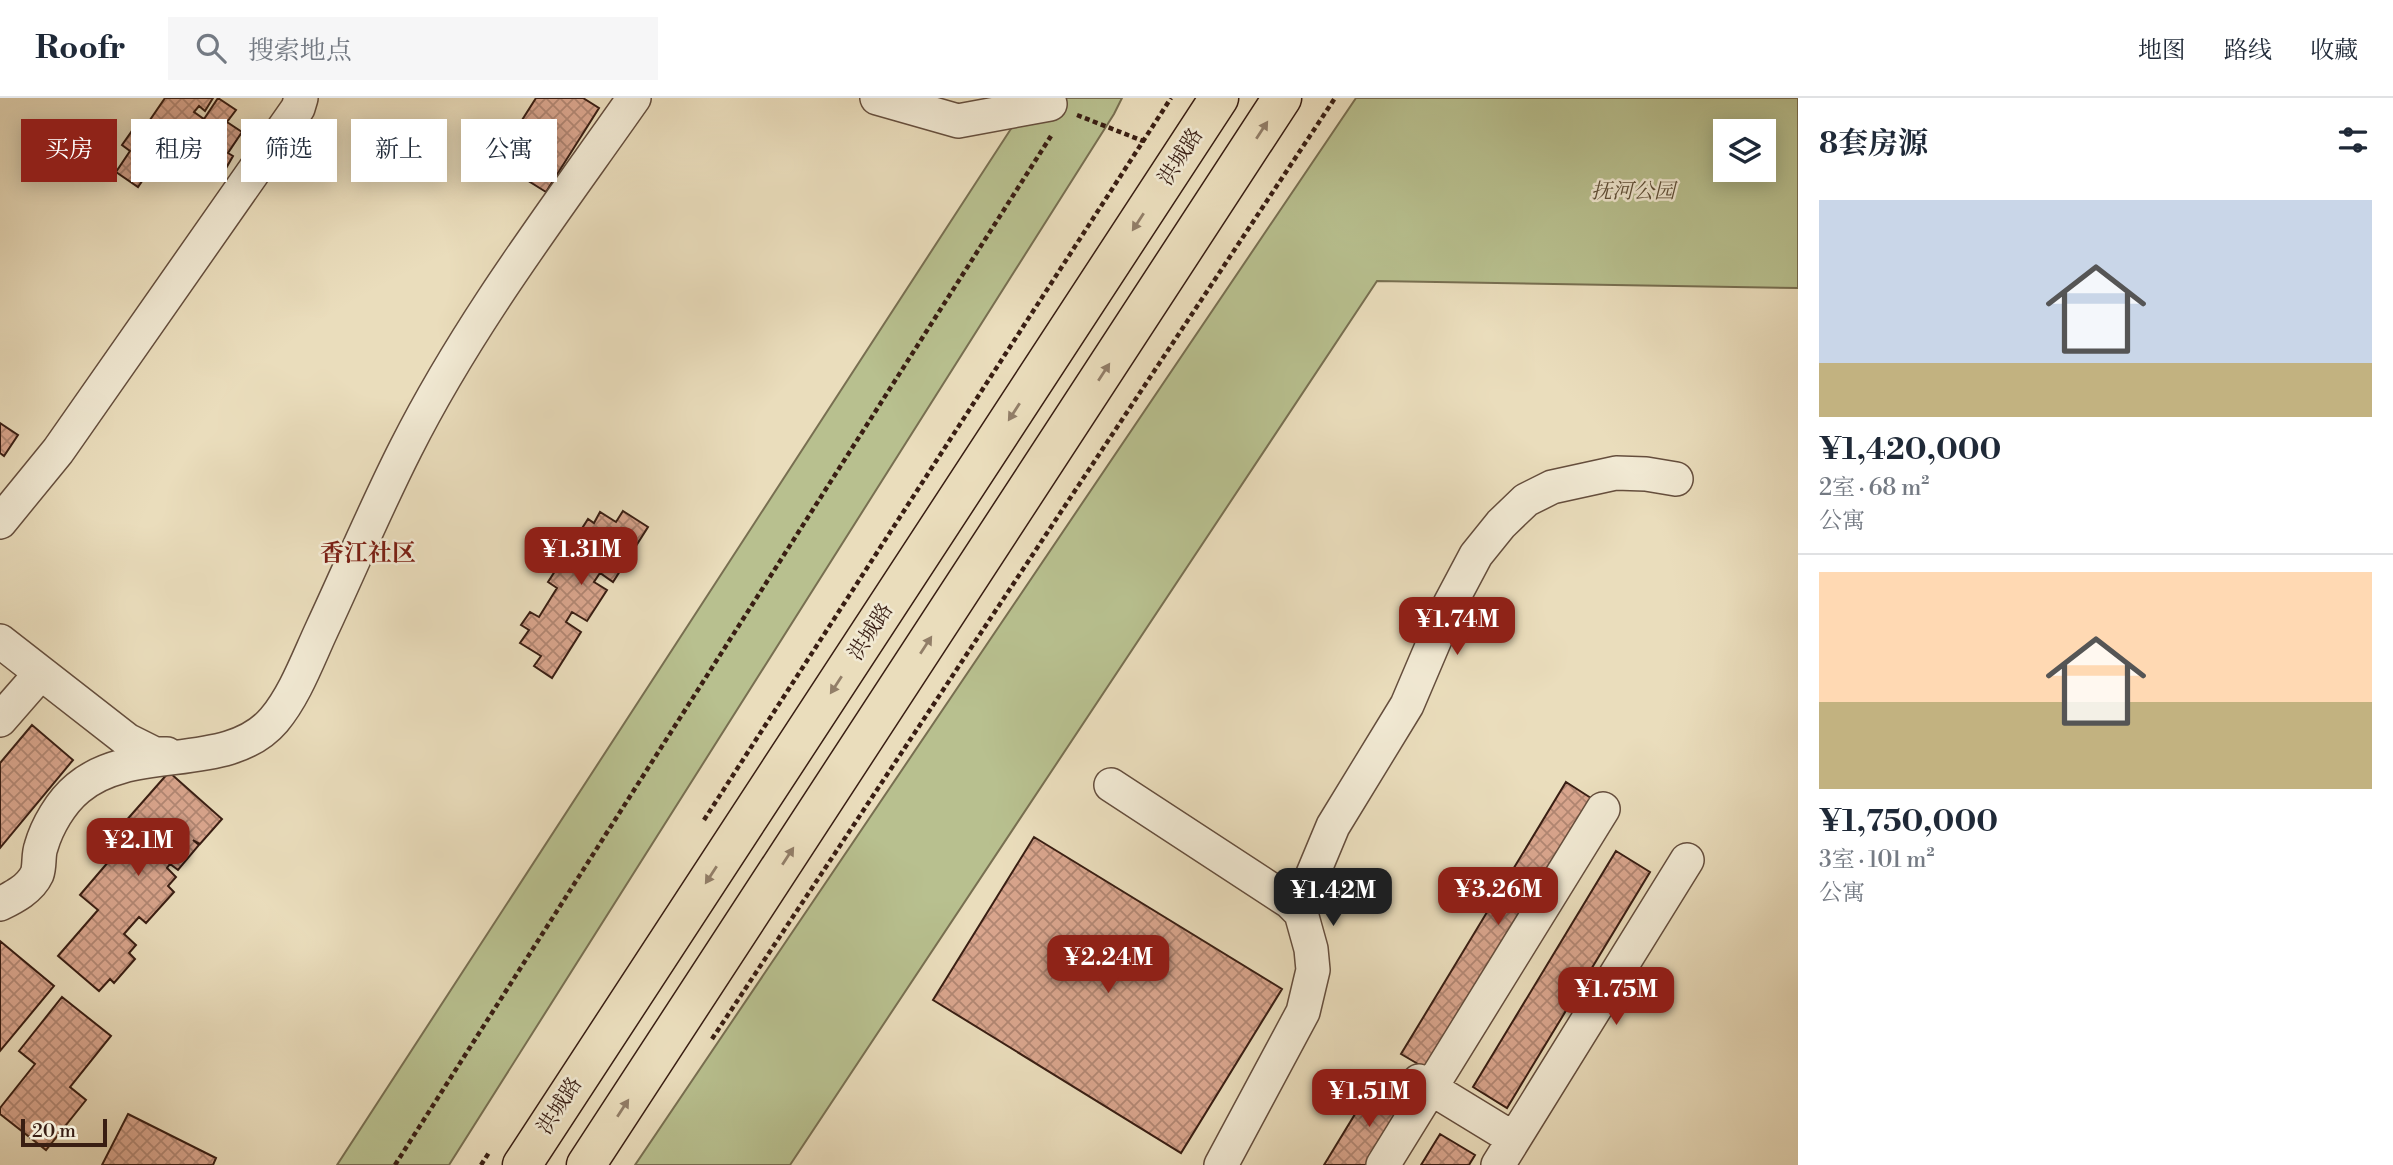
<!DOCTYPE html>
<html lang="zh">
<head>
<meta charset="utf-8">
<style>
	body { margin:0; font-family:"Libre Bodoni","Noto Serif SC",serif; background:#f6f6f7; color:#1f2937; height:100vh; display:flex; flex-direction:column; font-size:26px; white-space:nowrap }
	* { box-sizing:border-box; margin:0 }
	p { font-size:23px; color:#747a83 }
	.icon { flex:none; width:38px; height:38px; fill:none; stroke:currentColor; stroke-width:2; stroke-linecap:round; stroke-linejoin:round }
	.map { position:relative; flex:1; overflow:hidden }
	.details { display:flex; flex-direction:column; background:#fff; width:595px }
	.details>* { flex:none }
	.hud { position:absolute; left:21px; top:21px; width:665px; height:63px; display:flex; gap:14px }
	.controls { position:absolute; left:1713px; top:21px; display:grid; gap:14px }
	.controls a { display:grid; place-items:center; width:63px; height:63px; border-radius:0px; background:#fff; box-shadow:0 4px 18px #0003; font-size:35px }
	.scale { position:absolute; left:21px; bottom:18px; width:86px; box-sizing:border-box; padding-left:7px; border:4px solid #391e13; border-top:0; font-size:19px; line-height:24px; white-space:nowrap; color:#391e13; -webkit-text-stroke:5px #f1e9d3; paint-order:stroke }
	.price { position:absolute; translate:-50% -60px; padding:0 16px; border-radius:14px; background:#8f2418; color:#fff; font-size:23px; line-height:46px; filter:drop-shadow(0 2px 4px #0008) }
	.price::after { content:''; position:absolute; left:50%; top:42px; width:21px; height:16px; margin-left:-10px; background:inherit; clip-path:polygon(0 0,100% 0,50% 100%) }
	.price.active { background:#222; color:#fff }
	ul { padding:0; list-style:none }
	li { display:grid; align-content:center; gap:14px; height:371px; padding:0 21px }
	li+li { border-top:2px solid #e0e1e3 }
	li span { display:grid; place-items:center; height:217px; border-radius:0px; color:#555 }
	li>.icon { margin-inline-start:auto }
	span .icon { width:126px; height:126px; fill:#fffc; stroke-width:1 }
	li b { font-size:30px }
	h2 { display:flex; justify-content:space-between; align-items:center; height:84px; padding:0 21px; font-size:30px }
	.pill { padding:0 24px; border-radius:0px; background:#fff; box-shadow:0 4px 18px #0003; font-size:24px; line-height:63px }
	.pill.active { background:#8f2418; color:#fff }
	header { display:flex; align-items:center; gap:42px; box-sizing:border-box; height:98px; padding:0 35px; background:#fff; border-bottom:2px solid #e0e1e3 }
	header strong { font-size:33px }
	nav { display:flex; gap:38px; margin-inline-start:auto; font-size:24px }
	.search { width:490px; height:63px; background:#f6f6f7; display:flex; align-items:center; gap:18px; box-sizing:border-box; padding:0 24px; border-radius:0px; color:#747a83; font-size:26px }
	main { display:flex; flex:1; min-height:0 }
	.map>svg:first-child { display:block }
	.park { fill:#b8c08f; stroke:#786f51; stroke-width:2; fill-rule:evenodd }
	.building { fill:url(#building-cross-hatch); stroke:#391e13; stroke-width:2 }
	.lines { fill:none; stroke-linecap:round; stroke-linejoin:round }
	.minor-casing { stroke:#654e3d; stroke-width:36 }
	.highway-casing { stroke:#391e13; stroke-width:41 }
	.path { stroke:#391e13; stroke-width:4.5; stroke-dasharray:5 3.5; stroke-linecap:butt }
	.minor { stroke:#f1e9d3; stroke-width:33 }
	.highway { stroke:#eaddbc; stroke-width:38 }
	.oneway { fill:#927e68 }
	.labels { text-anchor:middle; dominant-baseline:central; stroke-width:5; stroke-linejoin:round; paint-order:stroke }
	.street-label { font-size:21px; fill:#391e13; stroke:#f1e9d3 }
	.park-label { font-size:21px; font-style:italic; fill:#5f4f38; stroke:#f1e9d3 }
	.quarter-label { font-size:24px; font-weight:bold; fill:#7a1f14; stroke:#f1e9d3 }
</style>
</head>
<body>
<header>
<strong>Roofr</strong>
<div class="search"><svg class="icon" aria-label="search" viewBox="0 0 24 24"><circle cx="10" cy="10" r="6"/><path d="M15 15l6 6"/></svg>搜索地点</div>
<nav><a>地图</a><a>路线</a><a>收藏</a></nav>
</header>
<main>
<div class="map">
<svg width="1798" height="1067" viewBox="0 0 1798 1067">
	<defs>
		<pattern id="building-cross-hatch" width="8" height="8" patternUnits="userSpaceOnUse" patternTransform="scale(1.75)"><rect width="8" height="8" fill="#d9a58d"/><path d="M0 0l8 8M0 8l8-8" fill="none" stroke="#b18672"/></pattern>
	</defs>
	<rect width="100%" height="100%" fill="#eaddbc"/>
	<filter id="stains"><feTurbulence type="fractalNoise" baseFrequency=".00286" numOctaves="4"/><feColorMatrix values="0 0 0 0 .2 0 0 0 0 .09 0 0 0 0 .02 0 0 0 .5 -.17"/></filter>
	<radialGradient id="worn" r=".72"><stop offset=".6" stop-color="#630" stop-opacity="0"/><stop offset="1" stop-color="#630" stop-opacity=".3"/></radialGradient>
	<path class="park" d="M1031,0H1122L1114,16L449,1067H337Z
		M1356,0H1798V190L1377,183L790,1067H635ZM1764,33V72H1726V33Z"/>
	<path class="building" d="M165,0H213L205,13L199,8L194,14L204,21L218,0L236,12L227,24L242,34L228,55L233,58L225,72L219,68L209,82L187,68L178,81L168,74L185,50L170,40L154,63L164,69L157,79L149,73L138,89L116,74L130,53L122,47L134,30L141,35Z
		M536,0H583L599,10L546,94L496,63Z
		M0,325L18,337L4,358L0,355Z
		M623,413L648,429L613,484L600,475L594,484L607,492L587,523L572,514L566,524L581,534L552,580L534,568L541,558L520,545L529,532L521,527L530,514L539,519L557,490L548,484L559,467L565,471L580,447L574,443L588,421L594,425L600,414L616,424Z
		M32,627L73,662L0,750V665Z
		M169,674L222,721L200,746L193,742L199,747L178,772L170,766L167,770L176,779L168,788L174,794L146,825L139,819L124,836L136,847L129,855L135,861L114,885L110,881L99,893L58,858L98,812L80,797L127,742L117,733Z
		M1566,684L1594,702L1430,973L1401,956Z
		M1034,739L1282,891L1181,1055L933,902Z
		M1616,753L1650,774L1507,1010L1473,989Z
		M0,843L54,888L0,953Z
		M62,899L111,938L70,989L86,1002L46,1052L0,1016V1010L35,966L19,953Z
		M1374,985L1410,1007L1373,1067H1324Z
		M128,1016L216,1060L213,1067H102Z
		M1440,1036L1475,1057L1469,1067H1421Z"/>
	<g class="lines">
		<defs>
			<path id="minor" d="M877,0L958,23L1050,6
				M0,424L58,353L298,10L301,0
				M0,543L127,642L155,656H167
				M0,622L41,575
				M1111,687L1290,804L1301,815L1311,851L1313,872L1303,914L1221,1067
				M0,806C14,799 30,791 37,776C40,768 38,757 41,749C47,728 61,704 78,690C132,644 228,676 274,622C295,597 308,561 322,531C350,471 376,409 406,350C469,225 554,114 634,0
				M1301,815L1310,783L1333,728L1407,607L1450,506L1476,457L1501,426L1526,402L1552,389L1616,375L1646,376L1676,381
				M1419,983L1514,1041
				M1383,1067L1603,711
				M1498,1067L1687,762"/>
			<path id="highway" d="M522,1067L1219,0
				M586,1067L1282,0"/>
		</defs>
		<use href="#minor" class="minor-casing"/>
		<use href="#highway" class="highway-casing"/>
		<path class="path" d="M1077,17L1143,43
			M704,722L1171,0
			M712,941L1335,0
			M395,1067L1051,38
			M481,1067L490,1053"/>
		<use href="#minor" class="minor"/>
		<use href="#highway" class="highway"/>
	</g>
	<defs><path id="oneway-solid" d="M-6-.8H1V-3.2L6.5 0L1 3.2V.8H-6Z" transform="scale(1.75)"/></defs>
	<g class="oneway">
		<use href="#oneway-solid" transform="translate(1262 32) rotate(-57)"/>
		<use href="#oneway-solid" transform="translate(1138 124) rotate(123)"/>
		<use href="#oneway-solid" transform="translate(1104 274) rotate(-57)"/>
		<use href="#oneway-solid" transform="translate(1014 314) rotate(123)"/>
		<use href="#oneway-solid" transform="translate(926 547) rotate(-57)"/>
		<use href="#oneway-solid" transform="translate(836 587) rotate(123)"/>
		<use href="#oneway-solid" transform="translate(788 758) rotate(-57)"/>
		<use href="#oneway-solid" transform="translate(711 777) rotate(123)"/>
		<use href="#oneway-solid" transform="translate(623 1010) rotate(-57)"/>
	</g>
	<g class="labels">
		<g class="street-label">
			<text transform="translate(1181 59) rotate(-57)">洪城路</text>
			<text transform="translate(871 534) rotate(-57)">洪城路</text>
			<text transform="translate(560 1008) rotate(-57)">洪城路</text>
		</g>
		<g class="park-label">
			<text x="1633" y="94">抚河公园</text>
		</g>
		<g class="quarter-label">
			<text x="368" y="456">香江社区</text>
		</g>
	</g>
	<rect width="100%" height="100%" filter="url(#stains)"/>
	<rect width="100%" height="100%" fill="url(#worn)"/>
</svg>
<div class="controls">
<a><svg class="icon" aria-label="layers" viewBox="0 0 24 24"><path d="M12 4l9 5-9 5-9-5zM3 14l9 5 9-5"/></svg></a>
</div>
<div class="scale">20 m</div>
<b class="price" style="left:581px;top:489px">¥1.31M</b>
<b class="price" style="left:1457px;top:559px">¥1.74M</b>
<b class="price" style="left:138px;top:780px">¥2.1M</b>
<b class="price" style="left:1498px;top:829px">¥3.26M</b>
<b class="price active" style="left:1333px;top:830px">¥1.42M</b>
<b class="price" style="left:1108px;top:897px">¥2.24M</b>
<b class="price" style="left:1616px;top:929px">¥1.75M</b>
<b class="price" style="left:1369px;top:1031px">¥1.51M</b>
<div class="hud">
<a class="pill active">买房</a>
<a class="pill">租房</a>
<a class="pill">筛选</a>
<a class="pill">新上</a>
<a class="pill">公寓</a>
</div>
</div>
<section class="details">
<h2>8套房源<svg class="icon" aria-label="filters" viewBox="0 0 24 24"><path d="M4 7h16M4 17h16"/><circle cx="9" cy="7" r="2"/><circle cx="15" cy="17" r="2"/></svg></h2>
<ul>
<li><span style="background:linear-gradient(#c9d6e8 75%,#c2b280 0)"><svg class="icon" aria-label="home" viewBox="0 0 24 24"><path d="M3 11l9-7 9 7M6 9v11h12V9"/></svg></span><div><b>¥1,420,000</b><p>2室 · 68 m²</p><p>公寓</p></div></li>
<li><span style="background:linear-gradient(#ffd9b3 60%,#c2b280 0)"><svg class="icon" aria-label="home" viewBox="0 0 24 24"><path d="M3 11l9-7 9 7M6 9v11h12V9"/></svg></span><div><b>¥1,750,000</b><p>3室 · 101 m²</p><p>公寓</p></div></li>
</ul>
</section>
</main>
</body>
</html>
